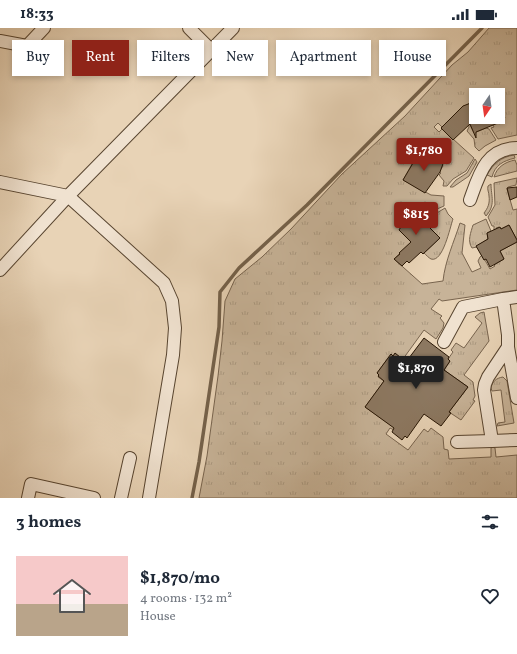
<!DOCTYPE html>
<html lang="en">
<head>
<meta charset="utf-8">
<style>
	body { margin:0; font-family:Vollkorn,serif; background:#f2f2f3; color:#1f2937; height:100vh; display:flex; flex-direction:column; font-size:15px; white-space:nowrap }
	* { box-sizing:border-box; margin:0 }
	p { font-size:13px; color:#747a83 }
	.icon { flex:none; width:22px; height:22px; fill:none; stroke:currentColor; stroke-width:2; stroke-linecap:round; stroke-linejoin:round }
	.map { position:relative; height:470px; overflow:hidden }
	.sheet { display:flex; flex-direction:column; background:#fff; flex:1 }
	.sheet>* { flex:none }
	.hud { position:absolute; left:12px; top:12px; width:493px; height:36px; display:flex; gap:8px }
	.needle { width:26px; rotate:193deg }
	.fabs { position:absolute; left:469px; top:60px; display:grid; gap:8px }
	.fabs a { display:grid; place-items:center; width:36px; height:36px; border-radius:0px; background:#fff; box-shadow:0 2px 6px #0003; font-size:20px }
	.price { position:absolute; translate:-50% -34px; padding:0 9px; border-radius:4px; background:#8f2418; color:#fff; font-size:13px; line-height:26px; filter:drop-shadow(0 1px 2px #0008) }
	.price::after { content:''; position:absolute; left:50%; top:24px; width:12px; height:9px; margin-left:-6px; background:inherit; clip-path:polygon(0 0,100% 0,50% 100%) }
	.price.on { background:#222; color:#fff }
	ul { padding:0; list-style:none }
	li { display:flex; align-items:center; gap:12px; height:100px; padding:0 16px }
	li span { display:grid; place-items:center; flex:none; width:112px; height:80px; border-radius:0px; color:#555 }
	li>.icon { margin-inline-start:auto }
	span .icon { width:48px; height:48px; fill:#fffc; stroke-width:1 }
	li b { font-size:17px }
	h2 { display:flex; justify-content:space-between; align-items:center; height:48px; padding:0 16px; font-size:17px }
	.chip { padding:0 14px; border-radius:0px; background:#fff; box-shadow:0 2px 6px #0003; font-size:14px; line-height:36px }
	.chip.on { background:#8f2418; color:#fff }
	.status { display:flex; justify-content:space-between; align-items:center; height:28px; padding:0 20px; background:#fff; direction:ltr }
	.status svg { height:11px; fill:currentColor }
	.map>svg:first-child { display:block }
	.grass { fill:url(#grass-tufts); stroke:#78644e }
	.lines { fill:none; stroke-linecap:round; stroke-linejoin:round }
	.stream { stroke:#74614a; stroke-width:3.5 }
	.building { fill:#8c7861; stroke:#281604 }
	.minor-casing { stroke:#584530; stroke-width:14 }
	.minor { stroke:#f0e2d0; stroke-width:12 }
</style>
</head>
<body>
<div class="status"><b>18:33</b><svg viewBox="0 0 49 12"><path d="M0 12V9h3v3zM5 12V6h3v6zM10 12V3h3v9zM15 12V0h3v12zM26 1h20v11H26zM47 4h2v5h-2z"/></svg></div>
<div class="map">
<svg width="517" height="470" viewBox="0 0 517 470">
	<defs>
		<pattern id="grass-tufts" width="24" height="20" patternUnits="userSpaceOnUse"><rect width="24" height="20" fill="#c7b398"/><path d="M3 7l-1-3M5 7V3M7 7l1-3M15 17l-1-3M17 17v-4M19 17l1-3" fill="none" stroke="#ab9981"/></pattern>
	</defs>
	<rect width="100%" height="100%" fill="#e8d3b6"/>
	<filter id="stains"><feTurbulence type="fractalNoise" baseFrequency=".005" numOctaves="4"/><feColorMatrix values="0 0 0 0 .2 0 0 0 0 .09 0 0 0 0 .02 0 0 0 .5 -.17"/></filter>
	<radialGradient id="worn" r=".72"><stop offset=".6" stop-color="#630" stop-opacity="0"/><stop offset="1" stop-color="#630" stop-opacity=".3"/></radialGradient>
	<path class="grass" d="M489,0H517V107L498,111L491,100L494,99L493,97L505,90L501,79H499L498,76V67H494L493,64L487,67H476V73L462,79L442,99L438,95L434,99L439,104L442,101L474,130L466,143L453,151L447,158H443L444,153L439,147L441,145L439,144L443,138L442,136L444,133L427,124L421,133L414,129L410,135L412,136L403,152L431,167L444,168V178L437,181L426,189L420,183L415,186L410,181L396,193L401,199L399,202L412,213L394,231L422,256L443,253C445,233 454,214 460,195L465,197L462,225L472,244L481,240L478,233L480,229L482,227L490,241L495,238L494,237L504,231L500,223L517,214V262L442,273L439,271L431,281L442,288L440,290L444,295L443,300L436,311L424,302L403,331L395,326L393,328L391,326L377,345L379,347L378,349L384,353L365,379L395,400L394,402L390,400L386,406L408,422L424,401L428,404L431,400L443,409L444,421L448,422L449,431L491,429V420L493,419L495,420L496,429L517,427V470H199L207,428L218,348L222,313L225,273L235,251L262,229L291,201L342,146L405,88L452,37L468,24Z
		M468,96L470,97L474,105L486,100L489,101L496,112L485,118L479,123L475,119L474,111L467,103L469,99Z
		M514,127L515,130C503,133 495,137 492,149L487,147C493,136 501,129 514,127Z
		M475,131L477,134L469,148L453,159H450L456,152L467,145Z
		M515,132L517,137V143L494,149C497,139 505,134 515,132Z
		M517,150L516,157L508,159L507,161L513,182L517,181V212L509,197L501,201L499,199L496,200L497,202H494V198H492L488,189L495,177L494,155Z
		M491,156C491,168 496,177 486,188L484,185C488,180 490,175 489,168C489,164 487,162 488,158Z
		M445,180L448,186L453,191C450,199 443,235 431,231C429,230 426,227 424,225L440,210L430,200L433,197L427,191Z
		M486,191L491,203L487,205L488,211L477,218V219L472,220C467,213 471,204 473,197Z
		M484,284L489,313L464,347L473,354L475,368L473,372L475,373L461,392L449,384L468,359L444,342L450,333L448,331L453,324L451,322L456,315L464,320L482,295L475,289L480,285Z
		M503,349L507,353L514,395L497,398L498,395L505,394L501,362L492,363L491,360C492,354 496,350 503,349Z"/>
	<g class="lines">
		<path class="stream" d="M192,470L199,434L219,299L220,264L239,240L307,177L482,0"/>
	</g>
	<path class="building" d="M476,73V89H495L498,95L476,104V110L470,96L453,112L441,100L463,78Z
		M427,124L444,133L440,144L425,165L403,152L416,130L421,133Z
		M517,159V169L510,172L507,160Z
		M410,181L415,186L419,182L420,183L433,197L430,200L440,210L423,226L421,224L409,235L407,233L402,238L394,231L400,226L399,225L411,214L399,202L401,199L396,193Z
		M509,197L517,212V214L500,223L504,231L490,239L486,231L484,232L476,218L488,211L487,205L500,199L501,201Z
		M424,310L449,329L448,331L450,333L444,342L468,359L449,384L451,385L441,398L424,386L407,410L405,408L402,412L392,404L394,400L365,379L384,353L378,348L379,347L377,345L391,326L393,328L395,325L406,334Z"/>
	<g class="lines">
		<defs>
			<path id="minor" d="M189,0L211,22
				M0,13L27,18L44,0
				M0,154L68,168L164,255L172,273L175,300L173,327L149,470
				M470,172C479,147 486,120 517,120
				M0,242L68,168L233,0
				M503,271L517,269
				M444,314L463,279L503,271L508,307V319L488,349L485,356L484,362L492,413L517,412
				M508,319L517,370
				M457,414L492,413
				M28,470L31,456L94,470
				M121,470L130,430"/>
		</defs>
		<use href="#minor" class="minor-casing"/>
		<use href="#minor" class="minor"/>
	</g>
	<rect width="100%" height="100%" filter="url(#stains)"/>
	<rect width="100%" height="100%" fill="url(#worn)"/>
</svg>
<div class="fabs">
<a><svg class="needle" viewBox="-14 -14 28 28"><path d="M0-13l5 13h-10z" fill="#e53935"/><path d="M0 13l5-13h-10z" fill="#747a83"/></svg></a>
</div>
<b class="price" style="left:424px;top:144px">$1,780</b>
<b class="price" style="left:416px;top:208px">$815</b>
<b class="price on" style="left:416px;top:362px">$1,870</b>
<div class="hud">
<a class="chip">Buy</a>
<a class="chip on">Rent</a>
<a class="chip">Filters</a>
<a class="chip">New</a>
<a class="chip">Apartment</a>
<a class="chip">House</a>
</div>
</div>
<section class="sheet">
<h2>3 homes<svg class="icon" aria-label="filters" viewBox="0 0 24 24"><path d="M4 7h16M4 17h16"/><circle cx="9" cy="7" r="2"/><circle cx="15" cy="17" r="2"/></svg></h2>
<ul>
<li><span style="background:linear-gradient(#f6c9c9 60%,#b9a48a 0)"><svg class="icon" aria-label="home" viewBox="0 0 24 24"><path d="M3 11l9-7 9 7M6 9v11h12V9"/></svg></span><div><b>$1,870/mo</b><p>4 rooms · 132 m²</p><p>House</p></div><svg class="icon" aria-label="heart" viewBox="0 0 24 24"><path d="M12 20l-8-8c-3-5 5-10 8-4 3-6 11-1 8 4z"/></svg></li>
</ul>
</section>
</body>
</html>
